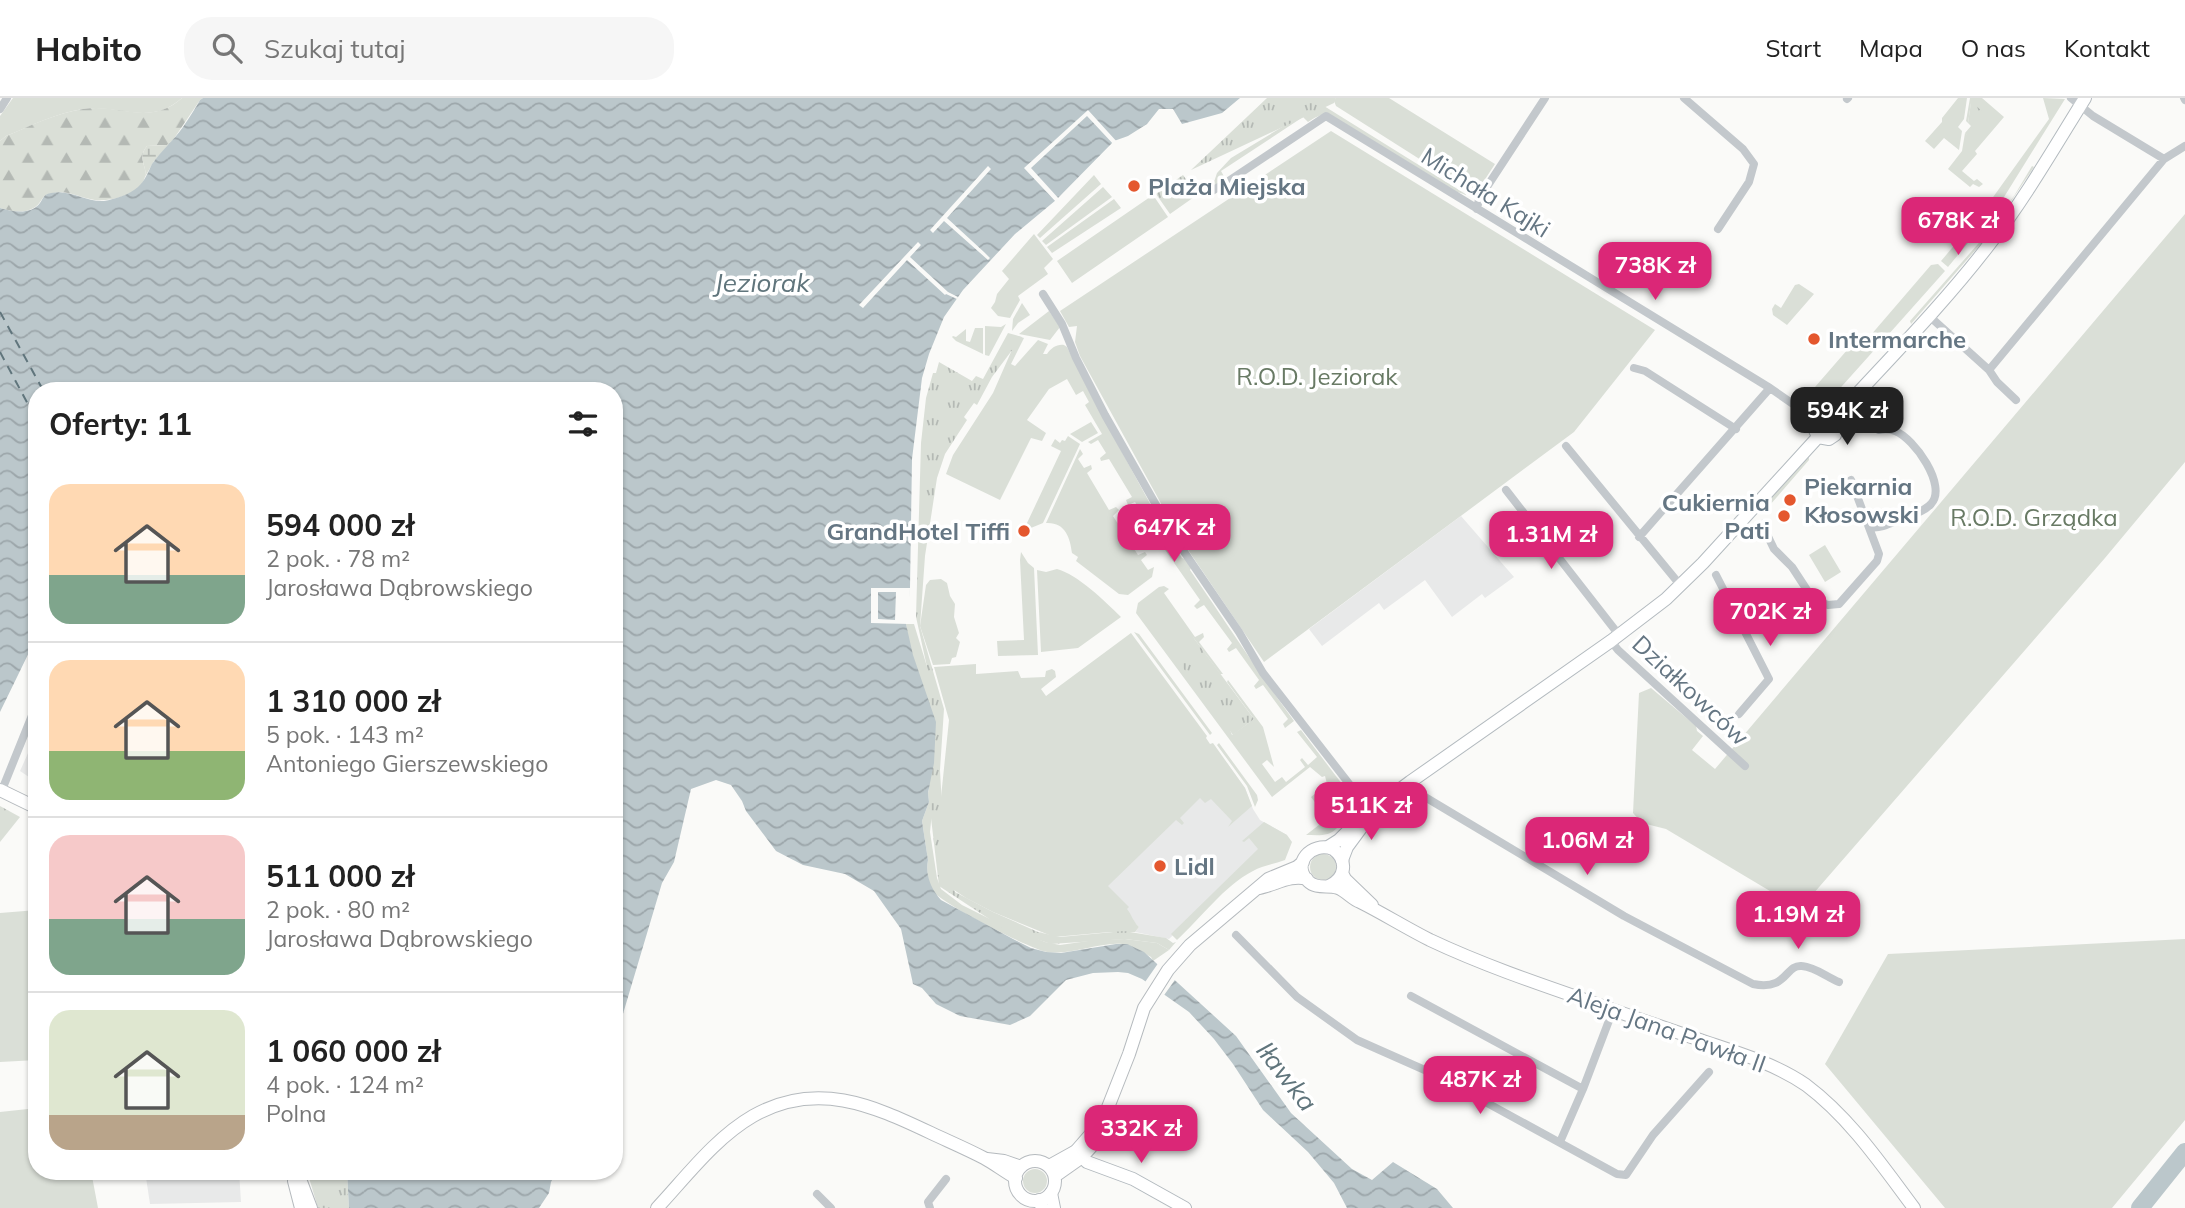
<!DOCTYPE html>
<html lang="pl">
<head>
<meta charset="utf-8">
<style>
	body { margin:0; font-family:Mulish,sans-serif; background:#f6f6f6; color:#222; height:100vh; display:flex; flex-direction:column; font-size:26px; white-space:nowrap }
	* { box-sizing:border-box; margin:0 }
	p { font-size:23px; color:#767676 }
	.icon { flex:none; width:38px; height:38px; fill:none; stroke:currentColor; stroke-width:2; stroke-linecap:round; stroke-linejoin:round }
	.map { position:relative; flex:1; overflow:hidden }
	.panel { position:absolute; left:28px; top:284px; width:595px; height:798px; display:flex; flex-direction:column; background:#fff; border-radius:28px; box-shadow:0 2px 5px #0004 }
	.panel>* { flex:none }
	.price { position:absolute; translate:-50% -60px; padding:0 16px; border-radius:14px; background:#db2777; color:#fff; font-size:23px; line-height:46px; filter:drop-shadow(0 2px 4px #0008) }
	.price::after { content:''; position:absolute; left:50%; top:42px; width:21px; height:16px; margin-left:-10px; background:inherit; clip-path:polygon(0 0,100% 0,50% 100%) }
	.price.on { background:#222; color:#fff }
	ul { padding:0; list-style:none }
	li { display:flex; align-items:center; gap:21px; height:175px; padding:0 21px }
	li+li { border-top:2px solid #e0e0e0 }
	li span { display:grid; place-items:center; flex:none; width:196px; height:140px; border-radius:21px; color:#555 }
	li>.icon { margin-inline-start:auto }
	span .icon { width:84px; height:84px; fill:#fffc; stroke-width:1 }
	li b { font-size:30px }
	h2 { display:flex; justify-content:space-between; align-items:center; height:84px; padding:0 21px; font-size:30px }
	header { display:flex; align-items:center; gap:42px; box-sizing:border-box; height:98px; padding:0 35px; background:#fff; border-bottom:2px solid #e0e0e0 }
	header strong { font-size:33px }
	nav { display:flex; gap:38px; margin-inline-start:auto; font-size:24px }
	.search { width:490px; height:63px; background:#f6f6f6; display:flex; align-items:center; gap:18px; box-sizing:border-box; padding:0 24px; border-radius:28px; color:#767676; font-size:26px }
	.map>svg:first-child { display:block }
	.built { fill:#e8e9e9 }
	.green { fill:#dadfd7 }
	.forest { fill:url(#forest-firs) }
	.wetland { fill:url(#wetland-marsh) }
	.park { fill:url(#park-tufts) }
	.water { fill:url(#water-waves) }
	.pier { fill:#fafaf8; fill-rule:evenodd }
	.lines { fill:none; stroke-linecap:round; stroke-linejoin:round }
	.river { stroke:#bbc7cb; stroke-width:18 }
	.ferry { stroke:#60757c; stroke-width:2; stroke-dasharray:9 7; stroke-linecap:butt }
	.secondary-casing { stroke:#b3babf; stroke-width:14 }
	.primary-casing { stroke:#b5babe; stroke-width:14 }
	.street { stroke:#c3c8cc; stroke-width:8 }
	.secondary { stroke:#fff; stroke-width:12 }
	.primary { stroke:#fff; stroke-width:12 }
	.poi-dot { fill:#e4572e; stroke:#fff; stroke-width:2.5 }
	.labels { text-anchor:middle; dominant-baseline:central; stroke-width:7; stroke-linejoin:round; paint-order:stroke }
	.poi-label { font-size:24px; font-weight:bold; fill:#657683; stroke:#fff; text-anchor:start }
	.street-label { font-size:24px; fill:#657683; stroke:#fff }
	.park-label { font-size:24px; fill:#687a64; stroke:#fff }
	.water-label { font-size:26px; font-style:italic; fill:#60757c; stroke:#fff }
</style>
</head>
<body>
<header>
<strong>Habito</strong>
<div class="search"><svg class="icon" aria-label="search" viewBox="0 0 24 24"><circle cx="10" cy="10" r="6"/><path d="M15 15l6 6"/></svg>Szukaj tutaj</div>
<nav><a>Start</a><a>Mapa</a><a>O nas</a><a>Kontakt</a></nav>
</header>
<div class="map">
<svg width="2185" height="1110" viewBox="0 0 2185 1110">
	<defs>
		<pattern id="forest-firs" width="22" height="20" patternUnits="userSpaceOnUse" patternTransform="scale(1.75)"><rect width="22" height="20" fill="#dadfd7"/><path d="M5 1l3.5 6h-7zM16 11l3.5 6h-7z" fill="#b4b9b4"/></pattern>
		<pattern id="wetland-marsh" width="20" height="14" patternUnits="userSpaceOnUse" patternTransform="scale(1.75)"><rect width="20" height="14" fill="#dadfd7"/><path d="M1 5h8M5 5V1M11 12h8M15 12V8" fill="none" stroke="#b4b9b4"/></pattern>
		<pattern id="park-tufts" width="24" height="20" patternUnits="userSpaceOnUse" patternTransform="scale(1.75)"><rect width="24" height="20" fill="#dadfd7"/><path d="M3 7l-1-3M5 7V3M7 7l1-3M15 17l-1-3M17 17v-4M19 17l1-3" fill="none" stroke="#b4b9b4"/></pattern>
		<pattern id="water-waves" width="16" height="10" patternUnits="userSpaceOnUse" patternTransform="scale(1.75)"><rect width="16" height="10" fill="#bbc7cb"/><path d="M0 5q4-4 8 0t8 0" fill="none" stroke="#9ca6aa"/></pattern>
	</defs>
	<rect width="100%" height="100%" fill="#fafaf8"/>
	<path class="built" d="M1461,418L1514,479L1485,500L1482,496L1452,519L1425,482L1384,512L1379,505L1322,548L1309,531Z
		M33,644L37,646V681L35,683L20,673Z
		M1227,665L1245,690L1253,711L1260,722L1287,737L1220,793L1169,841L1135,834L1139,829L1100,789Z
		M145,1073H239L241,1104L150,1106Z"/>
	<path class="green" d="M13,0H182C149,29 120,6 83,11C56,15 31,28 6,38L0,43V18Z
		M1336,0H1389L1495,66L1478,92L1473,95L1336,8L1334,3Z
		M1958,0H1967L1964,21L1958,29L1962,33L1959,52L1944,40L1934,51L1925,43L1942,24V20Z
		M1970,0H1982L2004,19L1975,53L1977,56L1962,73L1974,83L1977,81L1983,86L1979,89L1973,86L1970,89L1948,71L1962,53L1965,35L1973,41L1971,5L1968,25L1966,23Z
		M2043,0L2065,1L1996,112L1991,102L2049,21Z
		M1324,8L1467,97L1457,94L1336,20C1325,13 1318,18 1308,24L1303,19L1221,73L1226,82L1212,90L1217,75L1231,60L1292,23Z
		M1331,33L1655,232L1574,334L1264,564L1180,440L1080,258L1075,244L1077,228L1069,229L1060,213Z
		M2032,68L2034,69L1986,140L1911,226L1910,223L1985,138L2014,98Z
		M1094,77L1101,86L1040,140L1037,137Z
		M1103,89L1112,99L1046,147L1042,143Z
		M1153,97L1168,119L1072,185L1057,163Z
		M1114,101L1121,110L1052,155L1047,149Z
		M1982,105L1988,106L1992,116L1948,169L1941,163L1985,111Z
		M2185,116V364L2105,460L1800,811L1666,731L1642,725L1633,715L1639,595L1651,590L1696,628L1697,633L1703,638L1692,652L1715,671Z
		M1034,136L1053,161L1044,170L1048,176L1018,198L1020,202L1010,220L998,218L991,210L995,204L997,196L1009,181L1002,173Z
		M1938,166L1945,173L1880,246L1870,238L1931,167Z
		M1799,186L1814,196L1787,227L1773,217L1772,211L1775,206L1781,210L1795,187Z
		M1022,205L1030,217L1018,225L1012,233L1013,221Z
		M1049,213L1060,229L1050,242L1019,236Z
		M1006,226L989,258L985,257V228L1001,229Z
		M975,230H983V256L956,243L952,239L953,238L956,239L966,231V243L970,244Z
		M1861,236L1877,249L1834,297L1812,301L1809,299L1815,289Z
		M1018,238L1024,240L1011,266L1015,268L1038,242L1048,246L1043,256H1047C1051,250 1057,246 1064,247L1067,249L1093,301L1171,444L1182,460L1185,461L1191,470L1190,472C1225,523 1258,574 1294,623L1285,630L1283,626L1288,621L1263,587L1256,591L1254,588L1259,582L1236,550L1229,554L1227,551L1232,545L1204,507L1197,511L1194,508L1200,502L1163,449L1156,452L1154,449L1159,444L1135,404L1128,407L1126,402L1132,399L1109,361L1101,363L1100,360L1106,355L1098,342L1091,346L1088,344L1102,336L1085,307L1089,304L1083,293L1076,297L1067,281L1049,291L1027,322L1046,335L1042,343L1031,340L1000,402L946,376L953,357L993,295Z
		M1091,324L1098,335L1082,344L1070,336Z
		M1068,338L1080,346L1043,425L1026,432L1027,425L1061,353L1051,348L1055,341L1060,345L1062,342L1065,343Z
		M1080,351L1083,356L1078,361L1084,370L1091,367L1092,371L1087,375L1109,412L1116,409L1119,412L1113,418L1138,457L1145,454L1147,457L1141,462L1148,472L1154,469L1152,479L1128,497L1119,496L1076,463L1078,459L1072,455C1070,439 1065,424 1046,425Z
		M1809,359V362L1763,415L1764,407Z
		M1825,447L1841,474L1825,484L1809,457Z
		M1021,454L1028,465L1034,470L1038,557L998,558L997,543L1024,542L1020,462Z
		M1057,471C1077,476 1106,504 1121,519L1078,550L1041,554L1037,472L1046,474Z
		M941,481L947,485L950,498L955,506L954,519L959,535L956,540L960,544L956,559L952,560L950,566L933,567L920,528L926,487L930,482Z
		M1164,488L1169,491L1164,495L1195,539L1203,535L1204,539L1199,544L1223,576H1220L1193,539L1232,637L1254,621L1227,584L1228,582L1263,629L1274,669L1267,662L1262,666L1275,684L1282,679L1286,684L1305,669L1300,662L1302,660L1308,667L1317,659L1297,634L1301,632L1358,707V710L1342,724H1339L1333,719L1331,721L1337,730C1329,739 1318,737 1306,737L1324,723L1320,719L1324,716L1311,699L1327,686L1325,678L1322,679L1310,669L1272,699L1136,515L1138,505L1159,489Z
		M906,526H914L932,585L940,632L930,734L937,780L941,791L962,807L988,820L1045,844L1060,847L1095,842L1125,841L1157,845L1169,852L1153,863L1151,859C1144,855 1135,849 1127,847C1106,841 1072,858 1047,854C1030,851 942,806 933,793C928,786 926,771 928,762L922,723L929,704L928,695L932,683Z
		M1134,534L1139,536L1212,635L1210,637Z
		M1131,535L1207,638L1206,640L1210,646L1213,645L1245,690L1252,708L1228,729L1232,723L1211,701L1205,705L1200,700L1180,720L1184,725L1182,727L1176,722L1108,788L1129,809L1127,811C1132,817 1132,822 1139,829L1135,834H1110L1054,839L993,814L966,800L948,788L938,728L949,622L934,569L976,566V576L1018,573L1021,580L1045,579L1046,573L1052,571L1055,573L1056,579L1041,591L1046,598Z
		M1219,645L1257,697L1258,702L1255,709L1247,688L1217,647Z
		M1264,724L1287,737L1292,744L1285,762C1274,766 1262,768 1253,773C1224,788 1201,820 1177,842L1171,836L1258,751L1249,740L1244,744L1242,743Z
		M1310 769a13 13 0 1 1 26 0a13 13 0 1 1-26 0Z
		M37,812V962L0,964V815Z
		M2185,841V1022L2112,1110H1945L1825,966L1888,856Z
		M37,1010V1073H91L98,1110H0V1014Z
		M1023 1083a12 12 0 1 1 24 0a12 12 0 1 1-24 0Z"/>
	<path class="forest" d="M182,0H203L200,2L173,42L167,47L147,48C138,59 145,65 146,77C144,80 144,84 141,87C131,99 104,105 90,101C76,98 67,92 53,95C45,96 44,98 40,104C31,117 14,114 0,110V43L6,38C30,28 56,15 83,11C120,5 149,29 182,0Z"/>
	<path class="wetland" d="M173,42L154,63L146,77C145,65 138,59 147,48L167,47Z"/>
	<path class="park" d="M1267,0H1336L1334,5L1191,72Z
		M1971,4L1991,20L1972,42L1965,35L1971,28L1968,25Z
		M1183,77L1197,97L1170,116L1156,96Z
		M1008,235L1022,239L992,279L977,307L974,305L964,319L967,322L945,356L937,380L925,458L920,528L944,611L940,672L945,764L955,794L993,814L1038,834L1060,839L1124,833L1166,840L1173,845L1176,844L1169,852L1157,845L1125,841L1051,846L1003,830L939,788L929,703L927,569L916,519L921,345L926,300L933,275H936L939,264L972,283L976,278L983,281Z
		M1193,539L1254,621L1233,637L1172,555Z
		M0,708L20,719L0,744Z
		M307,1073H347L349,1110H318Z"/>
	<path class="water" d="M203,0H1240L1222,15L1182,26L1173,11H1159L1147,26L1128,38L1114,43L1056,102L1015,136L963,192L944,219L929,256L922,280L912,361L910,490L906,526L913,557L936,624L934,665L928,695L929,704L922,723L928,762C925,777 931,791 941,802L1013,841L1031,850L1046,854L1061,855L1116,846H1127L1144,854L1236,938L1291,1015L1352,1071L1372,1082L1393,1064L1437,1091L1453,1110H1347L1334,1085L1308,1054L1263,1012L1233,966L1214,941L1189,914L1142,881L1128,875L1118,874L1093,875L1066,882L1030,918L1010,927L960,918L936,906L922,890L913,886L901,831L874,793L845,776L803,767L776,753L746,713L742,703L731,687L716,682L691,691L674,764L662,785L614,946V292H37V538L0,614V110C13,114 31,117 40,105C44,99 44,96 51,95C71,91 85,104 104,103C115,101 129,97 138,89C145,83 148,74 152,66C161,53 174,42 183,29C189,20 195,11 200,2Z
		M347,1073H557L551,1084L549,1095L539,1110H349Z"/>
	<path class="pier" d="M1088,12L1118,45L1115,48L1087,18L1031,70L1060,102L1057,105L1024,70Z
		M988,68L991,71L947,120L984,154L990,160L988,162L944,123L933,135L930,132Z
		M918,144L921,147L910,159L948,194L958,199L957,201L946,196L945,197L907,162L863,210L859,207Z
		M871,490H910L909,526L871,525ZM878,494H896L895,522L878,521Z
		M1159,864L1177,879L1162,900L1143,887Z"/>
	<g class="lines">
		<path class="river" d="M2140,1110L2185,1054"/>
		<path class="ferry" d="M0,214L43,292
			M0,254L37,323"/>
		<defs>
			<path id="secondary" d="M1834,321C1885,265 1942,208 1988,148C2024,102 2054,50 2085,0
				M1818,339L1814,330L1816,322L1825,317L1834,321
				M1818,339L1829,341L1835,337L1838,329L1834,321
				M1328,749L1339,742L1360,721L1410,684L1611,543L1666,501L1703,465L1818,339
				M1342,762L1347,749L1361,730
				M1076,1053L1087,1064L1133,1081L1185,1110
				M1051,1095L1054,1110
				M1039,1102L1042,1110"/>
			<path id="primary" d="M0,692L37,710
				M1342,775L1345,781L1372,807
				M1329,788C1346,780 1348,762 1333,751C1311,743 1291,766 1308,783C1317,792 1328,786 1338,790C1346,793 1352,801 1360,804C1384,816 1406,830 1430,842C1483,867 1539,886 1594,905C1632,919 1671,932 1709,945C1742,956 1777,967 1806,987C1850,1020 1881,1066 1914,1110
				M1259,790C1275,787 1291,776 1307,781
				M987,1061L1004,1063L1021,1069
				M1015 1083a20 20 0 1 1 40 0a20 20 0 1 1-40 0Z
				M1049,1068L1076,1053L1103,1022
				M297,1073L311,1110
				M1055,1078L1082,1059L1100,1039L1103,1022L1129,956L1144,910L1168,872L1190,847L1268,781L1297,769L1303,764
				M294,1083L301,1110
				M657,1110C686,1079 715,1040 753,1018C816,982 872,1007 931,1035C948,1043 967,1051 984,1060C995,1066 1005,1074 1016,1080"/>
		</defs>
		<use href="#secondary" class="secondary-casing"/>
		<use href="#primary" class="primary-casing"/>
		<path class="street" d="M1684,0L1743,51L1754,66L1749,84L1718,131
			M2071,0L2093,18L2164,61
			M2184,0L2185,2
			M1847,1L1848,0
			M0,11L7,0
			M1208,93H1212L1227,84L1326,18L1770,290L1816,322
			M1477,111L1479,101L1545,0
			M1043,196L1062,226L1076,260L1105,317L1176,442L1239,534L1263,575L1371,714
			M1928,217L1989,272L1997,284L2016,302
			M1634,270L1645,273L1736,331
			M1989,272L2164,61L2185,48
			M1566,348L1681,488
			M1506,392L1619,537
			M1762,426L1774,451L1792,469L1809,495L1817,503L1828,507L1839,506L1877,463L1879,456L1851,382
			M1870,429C1881,431 1891,425 1901,421C1911,417 1924,414 1931,406C1948,388 1914,340 1895,333C1890,331 1884,331 1879,332
			M1639,439L1770,290
			M1716,477L1769,581L1739,616
			M1611,543L1618,552L1745,668
			M1410,684L1425,699L1624,818L1753,886C1788,893 1785,866 1802,868C1815,869 1827,879 1839,884
			M2,692L37,605
			M1236,837L1297,899L1357,942L1436,977L1617,1076L1626,1077L1653,1037L1709,974
			M1411,898L1583,991
			M1560,1044L1583,991L1613,912
			M817,1096L831,1110
			M930,1110L928,1104L946,1081"/>
		<use href="#secondary" class="secondary"/>
		<use href="#primary" class="primary"/>
	</g>
	<g class="poi-dot">
		<circle cx="1134" cy="88" r="7"/>
		<circle cx="1814" cy="241" r="7"/>
		<circle cx="1790" cy="402" r="7"/>
		<circle cx="1784" cy="418" r="7"/>
		<circle cx="1024" cy="433" r="7"/>
		<circle cx="1160" cy="768" r="7"/>
	</g>
	<g class="labels">
		<g class="poi-label">
			<text x="1148" y="88">Plaża Miejska</text>
			<text x="1828" y="241">Intermarche</text>
			<text x="1804" y="388">Piekarnia<tspan x="1804" dy="28">Kłosowski</tspan></text>
			<text x="1770" y="404" text-anchor="end">Cukiernia<tspan x="1770" dy="28">Pati</tspan></text>
			<text x="1010" y="433" text-anchor="end">GrandHotel Tiffi</text>
			<text x="1174" y="768">Lidl</text>
		</g>
		<g class="street-label">
			<text transform="translate(1486 94) rotate(32)">Michała Kajki</text>
			<text transform="translate(1691 592) rotate(43)">Działkowców</text>
			<text transform="translate(1667 931) rotate(20)">Aleja Jana Pawła II</text>
		</g>
		<g class="park-label">
			<text x="1317" y="278">R.O.D. Jeziorak</text>
			<text x="2034" y="419">R.O.D. Grządka</text>
		</g>
		<g class="water-label">
			<text x="762" y="184">Jeziorak</text>
			<text transform="translate(1287 978) rotate(52)">Iławka</text>
		</g>
	</g>
</svg>
<b class="price" style="left:1958px;top:159px">678K zł</b>
<b class="price" style="left:1655px;top:204px">738K zł</b>
<b class="price on" style="left:1847px;top:349px">594K zł</b>
<b class="price" style="left:1174px;top:466px">647K zł</b>
<b class="price" style="left:1551px;top:473px">1.31M zł</b>
<b class="price" style="left:1770px;top:550px">702K zł</b>
<b class="price" style="left:1371px;top:744px">511K zł</b>
<b class="price" style="left:1587px;top:779px">1.06M zł</b>
<b class="price" style="left:1798px;top:853px">1.19M zł</b>
<b class="price" style="left:1480px;top:1018px">487K zł</b>
<b class="price" style="left:1141px;top:1067px">332K zł</b>
<section class="panel">
<h2>Oferty: 11<svg class="icon" aria-label="filters" viewBox="0 0 24 24"><path d="M4 7h16M4 17h16"/><circle cx="9" cy="7" r="2"/><circle cx="15" cy="17" r="2"/></svg></h2>
<ul>
<li><span style="background:linear-gradient(#ffd9b3 65%,#7fa58c 0)"><svg class="icon" aria-label="home" viewBox="0 0 24 24"><path d="M3 11l9-7 9 7M6 9v11h12V9"/></svg></span><div><b>594 000 zł</b><p>2 pok. · 78 m²</p><p>Jarosława Dąbrowskiego</p></div></li>
<li><span style="background:linear-gradient(#ffd9b3 65%,#8fb573 0)"><svg class="icon" aria-label="home" viewBox="0 0 24 24"><path d="M3 11l9-7 9 7M6 9v11h12V9"/></svg></span><div><b>1 310 000 zł</b><p>5 pok. · 143 m²</p><p>Antoniego Gierszewskiego</p></div></li>
<li><span style="background:linear-gradient(#f6c9c9 60%,#7fa58c 0)"><svg class="icon" aria-label="home" viewBox="0 0 24 24"><path d="M3 11l9-7 9 7M6 9v11h12V9"/></svg></span><div><b>511 000 zł</b><p>2 pok. · 80 m²</p><p>Jarosława Dąbrowskiego</p></div></li>
<li><span style="background:linear-gradient(#dfe7d0 75%,#b9a48a 0)"><svg class="icon" aria-label="home" viewBox="0 0 24 24"><path d="M3 11l9-7 9 7M6 9v11h12V9"/></svg></span><div><b>1 060 000 zł</b><p>4 pok. · 124 m²</p><p>Polna</p></div></li>
</ul>
</section>
</div>
</body>
</html>
